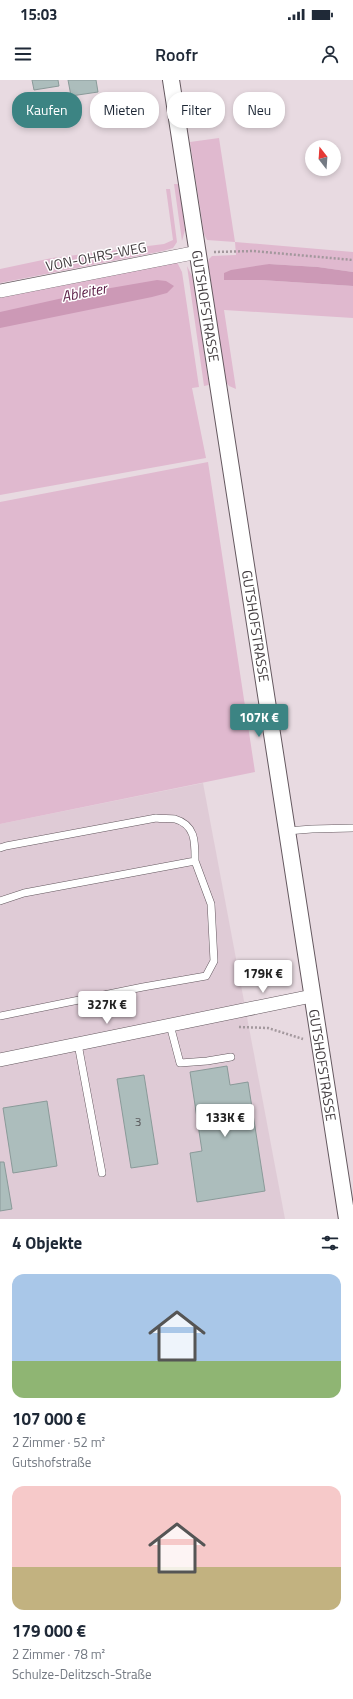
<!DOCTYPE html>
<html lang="de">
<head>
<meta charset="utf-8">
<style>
	body { margin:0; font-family:"Titillium Web",sans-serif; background:#f6f6f7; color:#1f2937; height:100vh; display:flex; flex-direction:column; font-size:15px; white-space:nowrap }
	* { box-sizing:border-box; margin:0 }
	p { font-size:13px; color:#747a83 }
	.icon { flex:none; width:22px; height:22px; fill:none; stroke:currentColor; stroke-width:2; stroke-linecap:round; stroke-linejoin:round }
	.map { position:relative; height:1139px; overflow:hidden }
	.sheet { display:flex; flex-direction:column; background:#fff; flex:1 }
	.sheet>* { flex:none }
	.top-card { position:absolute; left:12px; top:12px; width:329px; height:36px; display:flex; gap:8px }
	.needle { width:26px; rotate:343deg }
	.buttons { position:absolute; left:305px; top:60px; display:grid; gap:8px }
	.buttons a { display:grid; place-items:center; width:36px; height:36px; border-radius:50%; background:#fff; box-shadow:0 2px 6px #0003; font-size:20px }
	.price { position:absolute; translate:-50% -34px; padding:0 9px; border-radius:4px; background:#fff; color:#222; font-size:13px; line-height:26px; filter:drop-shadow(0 1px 2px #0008) }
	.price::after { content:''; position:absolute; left:50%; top:24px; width:12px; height:9px; margin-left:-6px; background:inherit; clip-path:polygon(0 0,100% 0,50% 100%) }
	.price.selected { background:#3c8483; color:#fff }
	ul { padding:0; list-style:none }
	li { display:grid; align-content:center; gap:8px; height:212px; padding:0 12px }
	li span { display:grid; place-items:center; height:124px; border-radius:12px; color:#555 }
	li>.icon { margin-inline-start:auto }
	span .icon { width:72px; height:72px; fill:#fffc; stroke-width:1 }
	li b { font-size:17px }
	h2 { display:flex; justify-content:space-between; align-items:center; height:48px; padding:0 12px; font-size:17px }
	.chip { padding:0 14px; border-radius:16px; background:#fff; box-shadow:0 2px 6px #0003; font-size:14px; line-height:36px }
	.chip.selected { background:#3c8483; color:#fff }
	.status { display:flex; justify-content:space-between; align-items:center; height:28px; padding:0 20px; background:#fff; direction:ltr }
	.status svg { height:11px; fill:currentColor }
	header { display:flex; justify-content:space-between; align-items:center; height:52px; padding:0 12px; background:#fff; font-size:18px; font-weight:600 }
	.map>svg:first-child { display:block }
	.built { fill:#dfcbd6 }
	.green { fill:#e0b9cf }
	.water { fill:#cc99b6 }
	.building { fill:#acbdbc; stroke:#8a9a99 }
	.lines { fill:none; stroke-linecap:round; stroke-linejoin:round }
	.service-casing { stroke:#64585f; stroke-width:8 }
	.minor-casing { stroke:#64585f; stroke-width:14 }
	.tertiary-casing { stroke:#64585f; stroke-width:18 }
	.path { stroke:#a3989d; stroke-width:2.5; stroke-dasharray:2 2; stroke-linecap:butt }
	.service { stroke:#fff; stroke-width:7 }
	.minor { stroke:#fff; stroke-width:13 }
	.tertiary { stroke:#fff; stroke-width:16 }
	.labels { text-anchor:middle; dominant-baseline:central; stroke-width:3; stroke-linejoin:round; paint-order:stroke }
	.number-label { font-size:12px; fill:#5c5c5e }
	.street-label { font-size:14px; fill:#413b3e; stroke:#fff }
	.water-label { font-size:15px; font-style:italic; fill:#5c1f47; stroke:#fff }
</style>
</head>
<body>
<div class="status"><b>15:03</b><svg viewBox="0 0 49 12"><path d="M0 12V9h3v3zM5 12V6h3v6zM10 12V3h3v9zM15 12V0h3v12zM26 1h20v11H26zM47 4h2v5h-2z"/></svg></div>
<header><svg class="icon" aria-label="menu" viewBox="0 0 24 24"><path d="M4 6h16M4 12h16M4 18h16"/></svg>Roofr<svg class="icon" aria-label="person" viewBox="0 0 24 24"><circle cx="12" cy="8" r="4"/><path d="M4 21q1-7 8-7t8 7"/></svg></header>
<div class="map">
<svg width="353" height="1139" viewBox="0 0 353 1139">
	<rect width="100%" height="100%" fill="#e8dae1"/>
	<path class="built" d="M203,703L285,1139H0V744Z"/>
	<path class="green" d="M219,58L235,162L353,172V192L318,187L269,184L224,200H261L353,206V238L224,230L236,309L229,306L226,302L208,183L209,179L212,176L236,175L235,162L207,160L204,154L190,62Z
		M174,104H179L185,150L182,161Z
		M166,109H170L177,162L173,168L163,171L0,203V189L52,178L164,164L173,160Z
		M177,182L182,192L199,307L192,308L206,378L0,415V216Z
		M187,186L192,196L194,205L209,305L204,306Z
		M208,382L255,692L0,744V422Z"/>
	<path class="water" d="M269,184L318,187L353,192V206L261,200H224V193L231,190Z
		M157,200L166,201L174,206L167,213L152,217L0,248V232L99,210Z"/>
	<path class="building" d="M32,0H58L59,6L34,10Z
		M68,0H96L98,12L71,16Z
		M227,986L230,1005L248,1002L265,1111L197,1122L190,1073L202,1071L190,992Z
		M144,995L158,1084L131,1088L117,999Z
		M47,1021L57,1086L13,1093L3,1028Z
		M0,1082H4L12,1129L0,1131Z"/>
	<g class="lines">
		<defs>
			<path id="service" d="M287,751L312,749L353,748
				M0,768L6,766L156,738C162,739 170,738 175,739C196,745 195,763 195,781
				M0,821L24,813L195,781L211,824L214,881L206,896L143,907L0,936
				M170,945L180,983L207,981L231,977
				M78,964L102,1093"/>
			<path id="minor" d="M0,211L198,172
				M0,980L312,916"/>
			<path id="tertiary" d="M171,0L347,1139"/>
		</defs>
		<use href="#service" class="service-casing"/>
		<use href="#minor" class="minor-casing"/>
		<use href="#tertiary" class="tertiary-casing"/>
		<path class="path" d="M214,172L253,171L353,180
			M239,947L268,948L303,959"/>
		<use href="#service" class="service"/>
		<use href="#minor" class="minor"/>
		<use href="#tertiary" class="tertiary"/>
	</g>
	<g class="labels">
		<g class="number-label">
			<text x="138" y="1041">3</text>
		</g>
		<g class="street-label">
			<text transform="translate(96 176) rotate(-11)">VON-OHRS-WEG</text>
			<text transform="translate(206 226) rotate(81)">GUTSHOFSTRASSE</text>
			<text transform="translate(256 546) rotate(81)">GUTSHOFSTRASSE</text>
			<text transform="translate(323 985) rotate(81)">GUTSHOFSTRASSE</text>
		</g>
		<g class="water-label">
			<text transform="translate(84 212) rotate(-11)">Ableiter</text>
		</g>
	</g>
</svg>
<div class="buttons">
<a><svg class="needle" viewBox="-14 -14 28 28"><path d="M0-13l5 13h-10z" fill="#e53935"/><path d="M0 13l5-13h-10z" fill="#747a83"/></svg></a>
</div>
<b class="price selected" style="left:259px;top:658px">107K €</b>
<b class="price" style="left:263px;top:914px">179K €</b>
<b class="price" style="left:107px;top:945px">327K €</b>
<b class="price" style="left:225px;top:1058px">133K €</b>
<div class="top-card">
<a class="chip selected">Kaufen</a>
<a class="chip">Mieten</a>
<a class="chip">Filter</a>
<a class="chip">Neu</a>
</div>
</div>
<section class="sheet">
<h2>4 Objekte<svg class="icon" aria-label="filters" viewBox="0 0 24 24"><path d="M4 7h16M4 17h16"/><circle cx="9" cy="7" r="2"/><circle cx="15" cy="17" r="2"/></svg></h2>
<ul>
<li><span style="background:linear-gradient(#a9c7e8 70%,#8fb573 0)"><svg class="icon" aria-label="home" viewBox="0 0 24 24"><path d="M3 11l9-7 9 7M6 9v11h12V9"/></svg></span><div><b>107 000 €</b><p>2 Zimmer · 52 m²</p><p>Gutshofstraße</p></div></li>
<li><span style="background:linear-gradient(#f6c9c9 65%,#c2b280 0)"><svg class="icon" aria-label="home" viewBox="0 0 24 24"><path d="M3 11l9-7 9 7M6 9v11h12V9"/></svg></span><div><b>179 000 €</b><p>2 Zimmer · 78 m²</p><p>Schulze-Delitzsch-Straße</p></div></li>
</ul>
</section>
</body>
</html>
